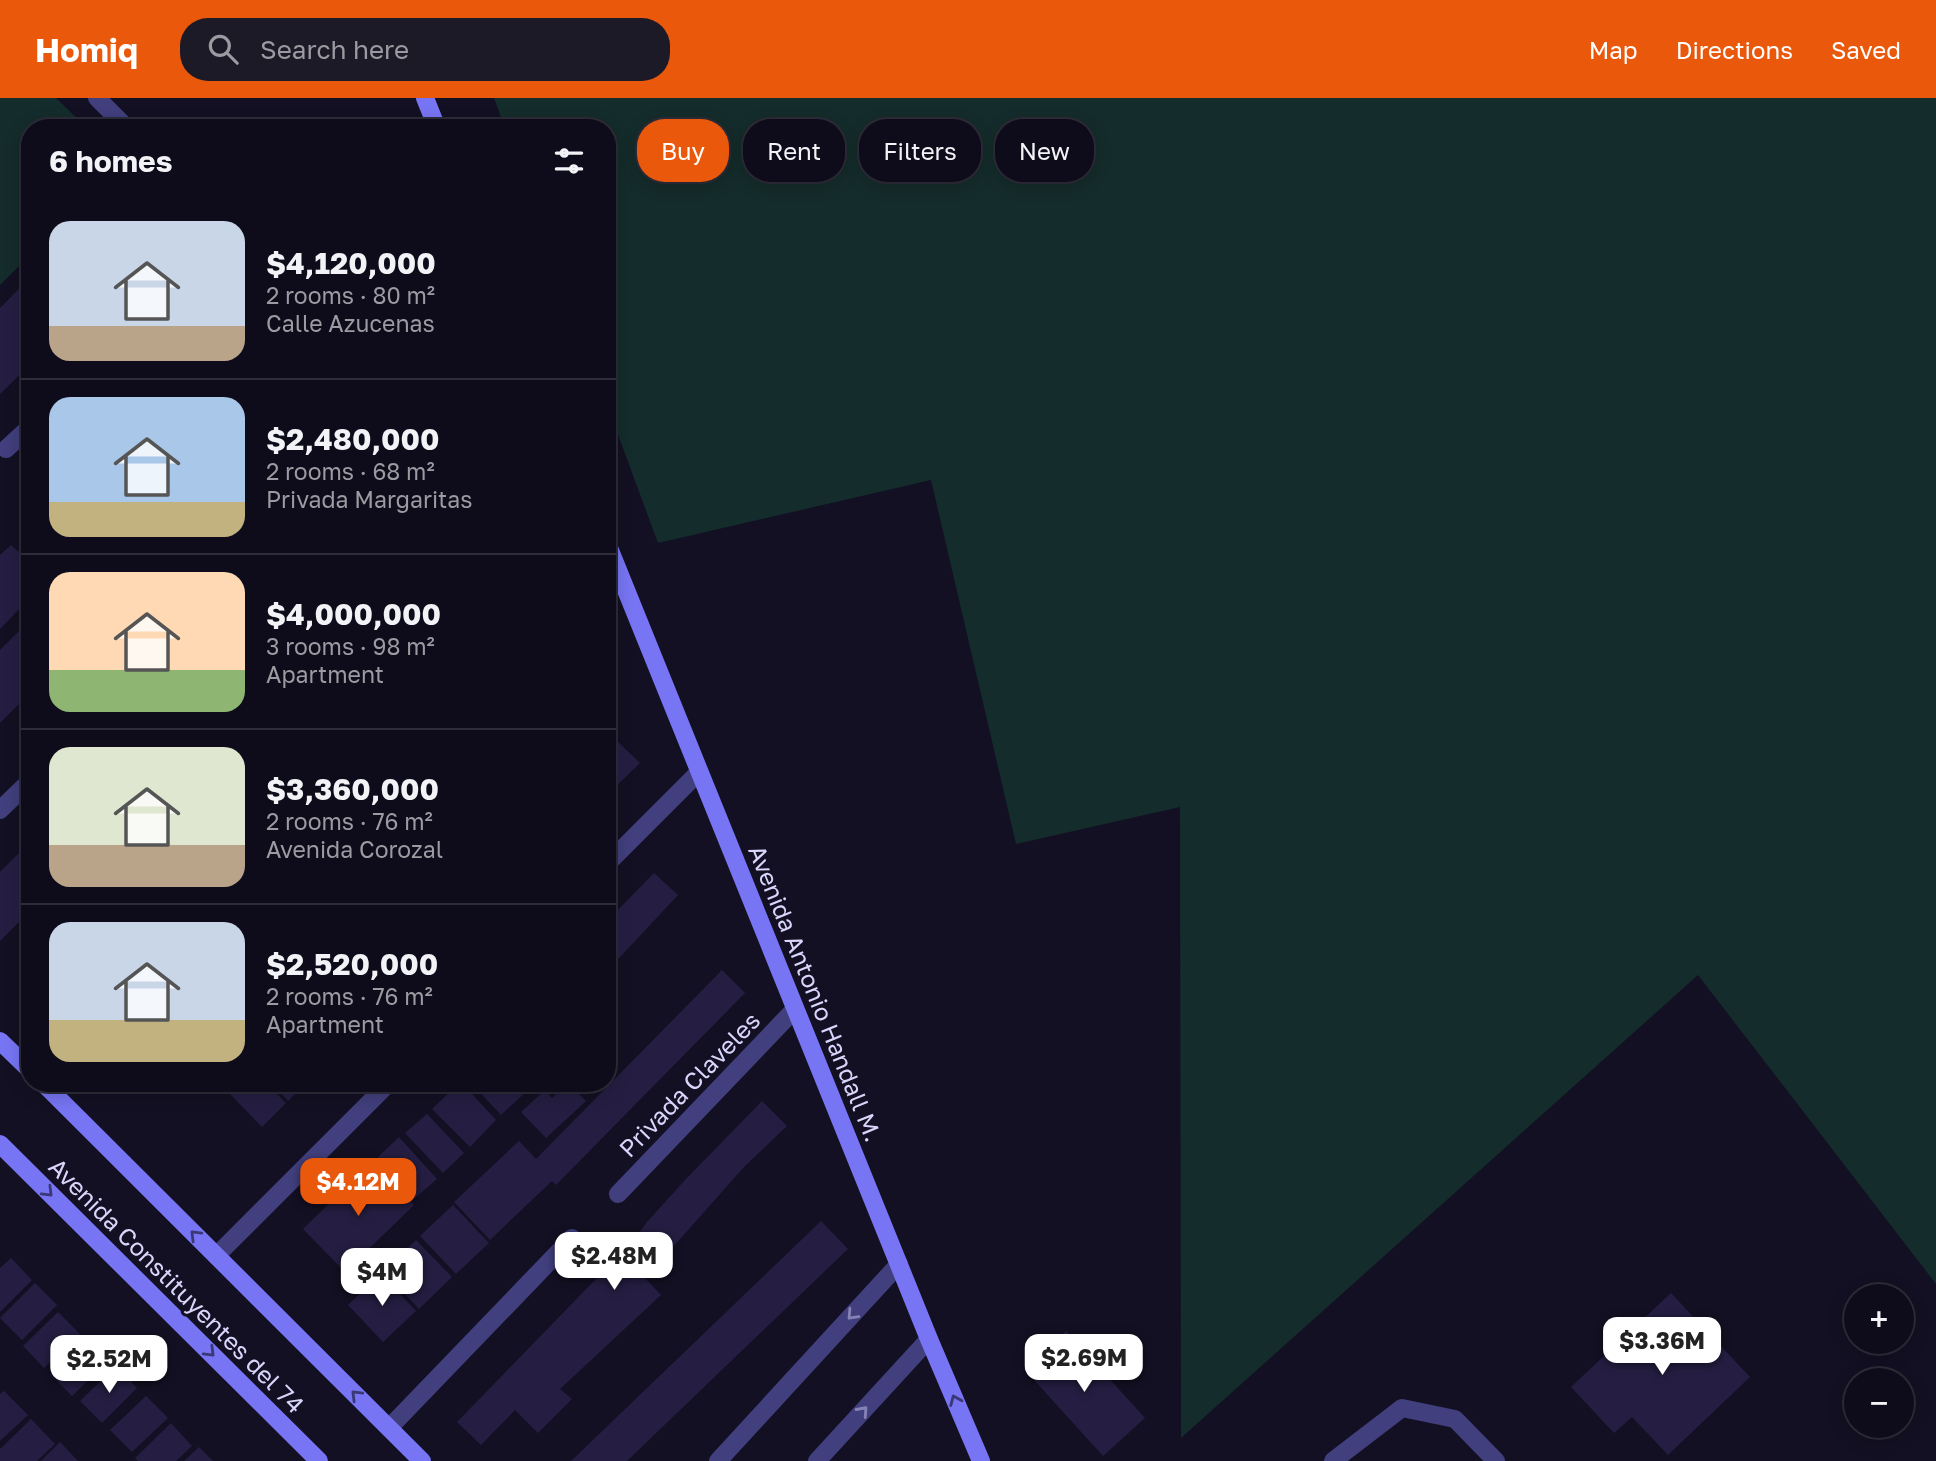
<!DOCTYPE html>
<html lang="en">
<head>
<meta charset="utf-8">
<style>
	body { margin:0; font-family:"Golos Text",sans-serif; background:#1c1a27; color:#f1f3f6; height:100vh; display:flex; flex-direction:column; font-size:26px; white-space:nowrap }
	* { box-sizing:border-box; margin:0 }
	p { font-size:23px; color:#9b9ba2 }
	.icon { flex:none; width:38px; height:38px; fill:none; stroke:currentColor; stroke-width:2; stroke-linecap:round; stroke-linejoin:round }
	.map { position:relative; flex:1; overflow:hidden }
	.side { position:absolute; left:21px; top:21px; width:595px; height:973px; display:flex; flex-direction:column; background:#0e0c1a; border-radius:28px; box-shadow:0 4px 18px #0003,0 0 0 2px #2e2c39 }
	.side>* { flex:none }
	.hud { position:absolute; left:637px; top:21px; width:665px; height:63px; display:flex; gap:14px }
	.tools { position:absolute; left:1844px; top:1186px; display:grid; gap:14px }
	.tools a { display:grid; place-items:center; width:70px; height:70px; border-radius:50%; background:#0e0c1a; box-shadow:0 4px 18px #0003,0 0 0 2px #2e2c39; font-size:35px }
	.price { position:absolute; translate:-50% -60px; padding:0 16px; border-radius:14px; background:#fff; color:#222; font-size:23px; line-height:46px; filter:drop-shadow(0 2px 4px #0008) }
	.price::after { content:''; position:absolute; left:50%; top:42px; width:21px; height:16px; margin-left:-10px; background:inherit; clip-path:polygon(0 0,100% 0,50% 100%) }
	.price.current { background:#ea580c; color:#fff }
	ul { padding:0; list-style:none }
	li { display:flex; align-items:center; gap:21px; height:175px; padding:0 28px }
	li+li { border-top:2px solid #2e2c39 }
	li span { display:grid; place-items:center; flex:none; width:196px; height:140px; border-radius:21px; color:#555 }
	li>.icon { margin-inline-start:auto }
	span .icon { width:84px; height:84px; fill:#fffc; stroke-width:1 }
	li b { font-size:30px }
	h2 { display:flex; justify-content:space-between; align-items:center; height:84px; padding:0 28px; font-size:30px }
	.pill { padding:0 24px; border-radius:28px; background:#0e0c1a; box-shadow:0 4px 18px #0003,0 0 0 2px #2e2c39; font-size:24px; line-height:63px }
	.pill.current { background:#ea580c; color:#fff }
	header { display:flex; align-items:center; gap:42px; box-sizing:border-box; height:98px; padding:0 35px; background:#ea580c; color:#fff }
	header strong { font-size:33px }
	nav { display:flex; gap:38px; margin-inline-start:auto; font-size:24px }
	.search { width:490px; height:63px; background:#1c1a27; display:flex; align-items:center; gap:18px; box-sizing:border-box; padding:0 24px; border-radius:28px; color:#9b9ba2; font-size:26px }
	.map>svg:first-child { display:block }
	.green { fill:#142c2b }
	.building { fill:#251e42 }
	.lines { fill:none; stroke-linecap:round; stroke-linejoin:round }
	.street { stroke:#413f7d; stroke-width:18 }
	.secondary { stroke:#7775f3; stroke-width:18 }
	.oneway { stroke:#3b3876 }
	.oneway2 { stroke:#8582b6 }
	.labels { text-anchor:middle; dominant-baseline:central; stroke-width:6; stroke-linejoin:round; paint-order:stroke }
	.street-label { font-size:24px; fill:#d9d5fb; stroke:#131023 }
</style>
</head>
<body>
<header>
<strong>Homiq</strong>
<div class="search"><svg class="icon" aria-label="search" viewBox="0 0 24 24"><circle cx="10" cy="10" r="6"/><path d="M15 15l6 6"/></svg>Search here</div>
<nav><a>Map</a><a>Directions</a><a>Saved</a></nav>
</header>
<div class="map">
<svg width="1936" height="1363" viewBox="0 0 1936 1363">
	<rect width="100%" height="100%" fill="#131023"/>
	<path class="green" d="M0,0H56L87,30H30V157L0,187Z
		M494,0H1936V1186L1698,877L1181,1340L1180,709L1016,746L931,382L658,445L607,307V30H505Z"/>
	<path class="building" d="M30,180V267L0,296V210Z
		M11,447L30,464V500L0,531V457Z
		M30,522V595L0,625V552Z
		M614,640L640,665L607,697V647Z
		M30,744V813L0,843V774Z
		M654,775L678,797L607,873V823Z
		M722,872L745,895L556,1087L552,1083L490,1142L454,1104L519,1043L536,1061Z
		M233,985H266L286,1005L262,1029L226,992Z
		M272,985H306L288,1003Z
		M459,985H462L496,1022L470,1049L432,1011Z
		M471,985H526L530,990L501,1017Z
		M569,985L586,1003L546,1040L521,1014L545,992L552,1000Z
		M762,1003L787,1028L743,1070L674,1148L672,1146L642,1177L661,1197L560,1291L572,1301L538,1335L515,1312L481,1347L457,1324L593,1184L623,1156L647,1124L685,1082Z
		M427,1016L464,1055L443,1075L405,1035Z
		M399,1039L437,1081L415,1100L378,1059Z
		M380,1072L414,1107L345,1174L303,1131L354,1081Z
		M453,1107L489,1145L456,1176L420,1138Z
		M821,1123L848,1151L627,1363H571Z
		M416,1142L452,1179L419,1211L383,1173Z
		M11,1160L32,1182L0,1214V1170Z
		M381,1175L416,1213L383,1244L348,1207Z
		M35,1185L57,1207L22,1242L0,1220Z
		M1671,1195L1750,1279L1668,1357L1632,1319L1614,1335L1571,1289Z
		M58,1214L80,1236L44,1270L23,1248Z
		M1066,1233L1145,1320L1103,1358L1024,1271Z
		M85,1241L107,1264L72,1298L50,1276Z
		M116,1268L137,1290L102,1325L80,1303Z
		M4,1293L28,1317L0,1343V1296Z
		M146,1298L168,1320L132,1354L110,1332Z
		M31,1321L55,1346L37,1363H0V1351Z
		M171,1325L192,1348L176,1363H138L135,1360Z
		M60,1344L78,1363H41Z
		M199,1349L213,1363H184Z"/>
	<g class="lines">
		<path class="street" d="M97,0L127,30
			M6,351L30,329
			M0,712L30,683
			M607,766L699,674
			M618,1096L795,911
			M216,1158L389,985
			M389,1330L572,1140
			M718,1363L899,1166
			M817,1363L929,1241
			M1333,1363L1402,1310L1455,1321L1496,1363"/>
		<path class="secondary" d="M425,0L437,30
			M607,445L929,1241L981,1363
			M0,943L30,972
			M43,985L422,1363
			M0,1046L319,1363"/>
	</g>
	<defs><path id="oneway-chevron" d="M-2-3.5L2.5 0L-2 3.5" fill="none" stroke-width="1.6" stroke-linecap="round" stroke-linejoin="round" transform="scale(1.75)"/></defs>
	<g class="oneway">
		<use href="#oneway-chevron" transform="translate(48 1094) rotate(45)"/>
		<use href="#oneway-chevron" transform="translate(195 1137) rotate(-135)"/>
		<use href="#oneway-chevron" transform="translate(210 1254) rotate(45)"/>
		<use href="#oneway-chevron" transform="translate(356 1297) rotate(-135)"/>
		<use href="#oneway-chevron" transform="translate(955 1302) rotate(-113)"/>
	</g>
	<g class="oneway2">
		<use href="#oneway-chevron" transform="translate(852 1217) rotate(133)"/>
		<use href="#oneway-chevron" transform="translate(863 1313) rotate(-48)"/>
	</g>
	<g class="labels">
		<g class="street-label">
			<text transform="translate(816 895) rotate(68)">Avenida Antonio Handall M.</text>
			<text transform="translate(689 986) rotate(-46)">Privada Claveles</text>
			<text transform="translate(177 1187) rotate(45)">Avenida Constituyentes del 74</text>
		</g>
	</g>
</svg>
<div class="tools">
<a>+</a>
<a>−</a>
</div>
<b class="price current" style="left:358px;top:1120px">$4.12M</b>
<b class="price" style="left:614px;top:1194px">$2.48M</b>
<b class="price" style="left:382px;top:1210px">$4M</b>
<b class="price" style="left:1662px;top:1279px">$3.36M</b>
<b class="price" style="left:1084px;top:1296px">$2.69M</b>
<b class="price" style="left:109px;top:1297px">$2.52M</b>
<div class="hud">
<a class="pill current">Buy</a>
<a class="pill">Rent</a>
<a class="pill">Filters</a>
<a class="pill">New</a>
</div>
<section class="side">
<h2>6 homes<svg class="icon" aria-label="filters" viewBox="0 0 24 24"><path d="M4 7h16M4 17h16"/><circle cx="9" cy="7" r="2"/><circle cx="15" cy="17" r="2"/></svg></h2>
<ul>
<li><span style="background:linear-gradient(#c9d6e8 75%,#b9a48a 0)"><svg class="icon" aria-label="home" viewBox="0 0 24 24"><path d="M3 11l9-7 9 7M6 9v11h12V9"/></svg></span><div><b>$4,120,000</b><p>2 rooms · 80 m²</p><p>Calle Azucenas</p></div></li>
<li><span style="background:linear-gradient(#a9c7e8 75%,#c2b280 0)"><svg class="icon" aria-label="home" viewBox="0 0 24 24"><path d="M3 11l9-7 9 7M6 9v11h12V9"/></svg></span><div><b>$2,480,000</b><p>2 rooms · 68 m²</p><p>Privada Margaritas</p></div></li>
<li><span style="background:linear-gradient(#ffd9b3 70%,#8fb573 0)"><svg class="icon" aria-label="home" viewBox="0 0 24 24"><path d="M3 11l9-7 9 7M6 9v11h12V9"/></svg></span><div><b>$4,000,000</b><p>3 rooms · 98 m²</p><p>Apartment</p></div></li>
<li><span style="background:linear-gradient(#dfe7d0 70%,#b9a48a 0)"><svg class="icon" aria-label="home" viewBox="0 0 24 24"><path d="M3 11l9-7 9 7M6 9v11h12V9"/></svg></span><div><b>$3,360,000</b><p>2 rooms · 76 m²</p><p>Avenida Corozal</p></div></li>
<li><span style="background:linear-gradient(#c9d6e8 70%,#c2b280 0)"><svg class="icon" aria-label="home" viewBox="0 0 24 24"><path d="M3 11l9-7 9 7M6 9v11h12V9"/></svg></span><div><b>$2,520,000</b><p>2 rooms · 76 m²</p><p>Apartment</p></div></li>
</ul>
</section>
</div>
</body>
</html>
